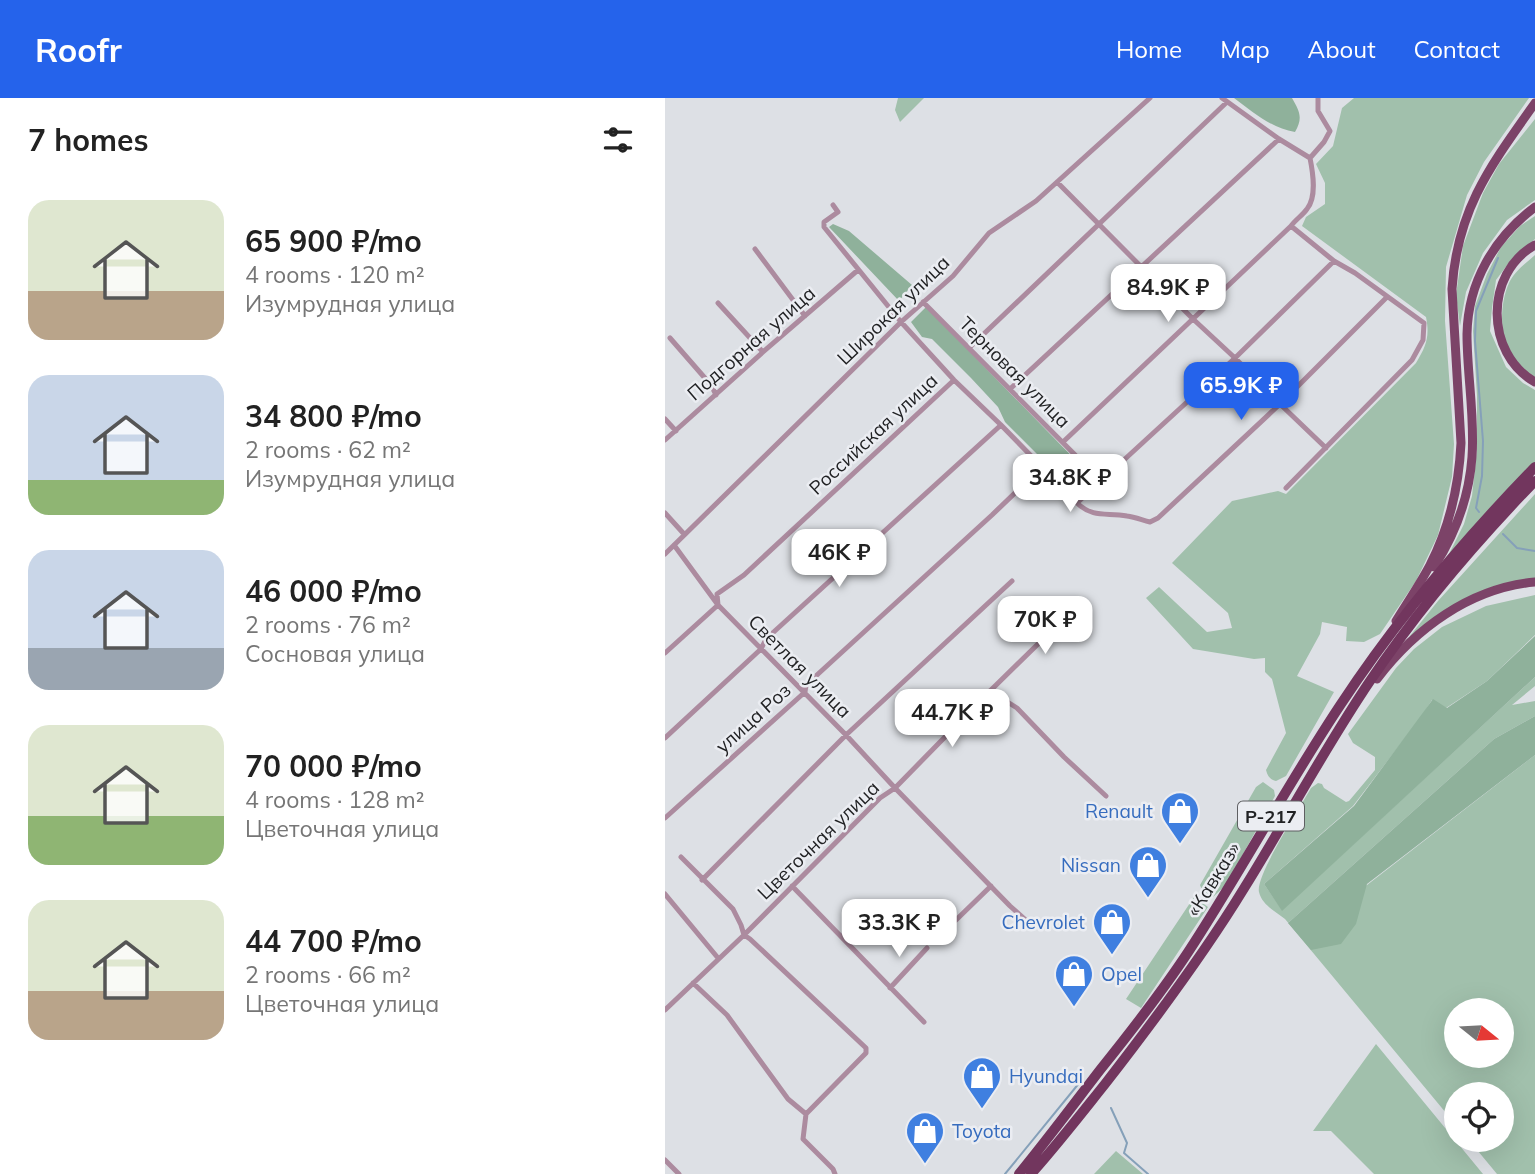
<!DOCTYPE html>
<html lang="en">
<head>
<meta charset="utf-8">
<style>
	body { margin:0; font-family:Mulish,sans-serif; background:#f6f6f6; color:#222; height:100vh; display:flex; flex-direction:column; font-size:26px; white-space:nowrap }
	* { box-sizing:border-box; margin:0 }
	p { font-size:23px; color:#767676 }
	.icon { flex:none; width:38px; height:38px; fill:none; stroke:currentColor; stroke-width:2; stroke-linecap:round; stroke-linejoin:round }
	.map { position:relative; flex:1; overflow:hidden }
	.side { display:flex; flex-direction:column; background:#fff; width:665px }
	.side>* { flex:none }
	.needle { width:46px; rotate:108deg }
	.tools { position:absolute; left:779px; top:900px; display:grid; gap:14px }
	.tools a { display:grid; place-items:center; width:70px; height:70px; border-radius:50%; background:#fff; box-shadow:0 7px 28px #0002; font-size:35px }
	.price { position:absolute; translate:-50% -60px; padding:0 16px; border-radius:14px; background:#fff; color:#222; font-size:23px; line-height:46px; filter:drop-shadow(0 2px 4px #0008) }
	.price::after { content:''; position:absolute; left:50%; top:42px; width:21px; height:16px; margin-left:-10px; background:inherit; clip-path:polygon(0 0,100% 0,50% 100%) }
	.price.active { background:#2563eb; color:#fff }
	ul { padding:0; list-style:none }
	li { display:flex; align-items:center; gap:21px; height:175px; padding:0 28px }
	li span { display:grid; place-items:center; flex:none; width:196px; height:140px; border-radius:21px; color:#555 }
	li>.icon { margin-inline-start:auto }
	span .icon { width:84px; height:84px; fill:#fffc; stroke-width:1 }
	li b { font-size:30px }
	h2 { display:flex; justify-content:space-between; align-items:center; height:84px; padding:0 28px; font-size:30px }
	header { display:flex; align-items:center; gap:42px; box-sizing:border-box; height:98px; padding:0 35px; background:#2563eb; color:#fff }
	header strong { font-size:33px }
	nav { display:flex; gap:38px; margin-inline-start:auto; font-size:24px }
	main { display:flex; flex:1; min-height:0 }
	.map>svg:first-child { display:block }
	.green { fill:#a1c0ac; fill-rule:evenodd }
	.forest { fill:#8fb19b }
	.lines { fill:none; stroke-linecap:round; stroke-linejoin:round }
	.stream { stroke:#85a0b9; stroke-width:2 }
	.minor { stroke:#ac8b9f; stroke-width:5 }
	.primary { stroke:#7c4368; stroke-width:9 }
	.trunk { stroke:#72365e; stroke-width:10 }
	.labels { text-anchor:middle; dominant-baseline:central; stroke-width:5; stroke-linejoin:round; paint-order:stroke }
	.shield { fill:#ebedf2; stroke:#5e5f62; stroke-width:2 }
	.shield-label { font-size:18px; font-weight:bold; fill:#212224 }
	.street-label { font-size:19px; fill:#212224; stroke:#ebedf2 }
	.shop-label { font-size:19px; fill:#366cbe; stroke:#ebedf2; text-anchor:end }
</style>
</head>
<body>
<header>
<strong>Roofr</strong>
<nav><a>Home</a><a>Map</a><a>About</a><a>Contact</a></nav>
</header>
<main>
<section class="side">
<h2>7 homes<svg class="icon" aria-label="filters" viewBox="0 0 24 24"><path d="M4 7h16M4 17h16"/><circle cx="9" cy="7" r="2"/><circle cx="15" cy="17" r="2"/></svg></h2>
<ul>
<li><span style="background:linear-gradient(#dfe7d0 65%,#b9a48a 0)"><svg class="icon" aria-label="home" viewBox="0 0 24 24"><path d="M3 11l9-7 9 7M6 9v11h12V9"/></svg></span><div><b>65 900 ₽/mo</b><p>4 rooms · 120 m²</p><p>Изумрудная улица</p></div></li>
<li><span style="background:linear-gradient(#c9d6e8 75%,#8fb573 0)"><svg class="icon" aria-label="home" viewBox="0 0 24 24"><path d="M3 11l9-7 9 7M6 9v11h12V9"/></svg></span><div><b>34 800 ₽/mo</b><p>2 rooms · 62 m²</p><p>Изумрудная улица</p></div></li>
<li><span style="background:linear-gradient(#c9d6e8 70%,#9aa5b1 0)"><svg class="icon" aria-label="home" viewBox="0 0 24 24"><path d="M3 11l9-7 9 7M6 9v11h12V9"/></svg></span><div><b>46 000 ₽/mo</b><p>2 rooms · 76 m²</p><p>Сосновая улица</p></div></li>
<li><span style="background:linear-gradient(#dfe7d0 65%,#8fb573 0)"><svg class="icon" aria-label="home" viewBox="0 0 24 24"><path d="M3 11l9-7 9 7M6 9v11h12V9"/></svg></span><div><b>70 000 ₽/mo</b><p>4 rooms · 128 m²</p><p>Цветочная улица</p></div></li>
<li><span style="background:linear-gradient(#dfe7d0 65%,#b9a48a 0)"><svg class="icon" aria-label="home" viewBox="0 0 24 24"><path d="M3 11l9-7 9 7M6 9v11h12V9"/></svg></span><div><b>44 700 ₽/mo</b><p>2 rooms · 66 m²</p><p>Цветочная улица</p></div></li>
</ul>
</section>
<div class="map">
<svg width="870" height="1076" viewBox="0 0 870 1076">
	<rect width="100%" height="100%" fill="#dde0e5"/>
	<path class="green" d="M233,0H259L235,24L230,12Z
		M689,0H864L819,64L802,97L781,169L780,223L789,346L787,379L773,437L751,483L715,536L699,544L681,543L682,529L657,524L655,536L632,578L669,594L621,678L611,683C605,681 603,679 601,672L621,635L607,581L600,574V560L589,561L528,551L481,500L494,489L542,534L567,530L563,515L507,465L567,403L613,393L621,396L751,265C761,248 765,239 761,219L637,128L641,119L660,106V85L651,66L668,48L677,10Z
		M870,21V102L842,122L818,155L801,194L795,228L791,197L798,148L818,95L834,66Z
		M870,118V141L846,162L831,182L827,210L825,233L841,269L858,285L870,292V366L783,458L799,426L807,398L812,352V298L808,233L810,208L822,176L836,149L855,128Z
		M870,157V282C863,276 855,270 849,264C834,245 834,206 844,185C849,174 861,165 870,157Z
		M870,396V481L781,512L744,539L773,503Z
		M870,497V537L822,583L781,610L767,602L756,619L688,708L599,786L617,812L870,579V588L847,607L870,603V618L829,641L623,825L702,787L870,657V1076H832L803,1041H836V996H791V1027L620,821C610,813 597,807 594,794C590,778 636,708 646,690L653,685L657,686L659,690L681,704L684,703L710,672V659L688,645L683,636L731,570L749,551L777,529L821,508ZM791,912H836V957H791Z
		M598,684L609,692L610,698L561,787L548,799L537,792L535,787L591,689Z
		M529,799L543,809L476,910L461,901Z
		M711,946L818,1076H709L666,1033H648Z
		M451,1053L478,1076H429Z"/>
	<path class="forest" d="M569,0H627C635,14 638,20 630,34C606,30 588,14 569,0Z
		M168,126L184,133L247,187L234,203L164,129Z
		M261,209L431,383L415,399L340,324L333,309L306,280L267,241L257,239L246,224Z
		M870,538V579L617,813L599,786L689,708L768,601L782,610L822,583Z
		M870,618V657L702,786L691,826L676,846L646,852L623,825L829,641Z"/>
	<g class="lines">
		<path class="stream" d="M814,414L811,410L817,378L818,343L810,243L811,213L833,160
			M838,436L852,450L870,453
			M446,1010L462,1045L459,1055L483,1076
			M340,1076L415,984"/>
		<path class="minor" d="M557,0L614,41L645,60
			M392,84L528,221L570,260L615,306L661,350
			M168,107L173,114L159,124V129L236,224L289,282L336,327L412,405L436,383L258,204
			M90,151L140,218
			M53,205L98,254
			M5,240L46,287L51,297
			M304,250L562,4
			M345,291L614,41
			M0,321L11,333
			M0,342L98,254L193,172
			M398,344L626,128
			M436,383L570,260L669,163
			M621,390L747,262L758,242L759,225L690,175L669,163L626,128C631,121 637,118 642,111C652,99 648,75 645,60L659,44L665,33L653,13V0
			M412,405C429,421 442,414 462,418C470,419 477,422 485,424L493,420L615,306L722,199
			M0,415L19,436
			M9,447L53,507L181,637L230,690L345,808L363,824
			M0,456L236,224L288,178L324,135L371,103L485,0
			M0,555L53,507L52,496L79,477L289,282
			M325,593L352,610L399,659L441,698
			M0,640L96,551L101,541L336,327
			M0,720L140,594L141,587L327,417L377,369
			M16,759L68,811L76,827L79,837L85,841L201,950V955L141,1016L138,1041L168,1071L170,1076
			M37,782L181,637L347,483
			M127,788L259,924
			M0,796L53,860
			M291,822L326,788
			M28,885L62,917L123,1001L141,1016
			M225,890L262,850
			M0,912L79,837L215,700L230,690L325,593L416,504
			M0,1062L14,1076"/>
		<path class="primary" d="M870,147C819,175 820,256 870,284
			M769,469C791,435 804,400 807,359C810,318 802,277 802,236C803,184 829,140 870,109
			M731,523C742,505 755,486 765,467C784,430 794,387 796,345L787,191C792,111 826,67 870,5
			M712,581C750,531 805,490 870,484"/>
		<path class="trunk" d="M354,1076C382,1042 408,1007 435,972C468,931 501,889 529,845C580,766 624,684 676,606C732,521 799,442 870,369
			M366,1076C392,1047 416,1016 440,986C489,923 537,859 578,792C621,723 659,651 705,583C753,512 810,445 870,383"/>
	</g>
	<defs>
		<symbol id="shop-pin" viewBox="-11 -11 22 30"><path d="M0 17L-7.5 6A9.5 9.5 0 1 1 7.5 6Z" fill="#3f7fe0" stroke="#ebedf2"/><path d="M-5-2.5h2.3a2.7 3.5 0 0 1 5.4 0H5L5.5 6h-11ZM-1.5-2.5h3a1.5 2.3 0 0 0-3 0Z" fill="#fff"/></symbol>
	</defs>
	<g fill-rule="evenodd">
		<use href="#shop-pin" x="493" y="691" width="44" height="60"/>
		<use href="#shop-pin" x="461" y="745" width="44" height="60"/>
		<use href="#shop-pin" x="425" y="802" width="44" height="60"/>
		<use href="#shop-pin" x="387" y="854" width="44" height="60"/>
		<use href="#shop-pin" x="295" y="956" width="44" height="60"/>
		<use href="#shop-pin" x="238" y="1011" width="44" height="60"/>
	</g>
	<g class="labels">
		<rect class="shield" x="573" y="703.5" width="66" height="29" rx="5"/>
		<g class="shield-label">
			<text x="606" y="718">Р-217</text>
		</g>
		<g class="street-label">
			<text transform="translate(228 212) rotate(-44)">Широкая улица</text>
			<text transform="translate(86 245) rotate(-41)">Подгорная улица</text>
			<text transform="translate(350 274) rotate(45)">Терновая улица</text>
			<text transform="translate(208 336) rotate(-43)">Российская улица</text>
			<text transform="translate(135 568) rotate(45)">Светлая улица</text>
			<text transform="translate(88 620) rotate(-42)">улица Роз</text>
			<text transform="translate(153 742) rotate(-44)">Цветочная улица</text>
			<text transform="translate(548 781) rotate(-58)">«Кавказ»</text>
		</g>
		<g class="shop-label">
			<text x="488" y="713">Renault</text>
			<text x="456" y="767">Nissan</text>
			<text x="420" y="824">Chevrolet</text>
			<text x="436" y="876" text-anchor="start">Opel</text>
			<text x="344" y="978" text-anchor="start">Hyundai</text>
			<text x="287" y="1033" text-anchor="start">Toyota</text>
		</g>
	</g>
</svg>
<div class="tools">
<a><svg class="needle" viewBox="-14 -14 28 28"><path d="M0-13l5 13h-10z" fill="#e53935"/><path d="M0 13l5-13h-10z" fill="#767676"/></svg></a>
<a><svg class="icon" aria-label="locate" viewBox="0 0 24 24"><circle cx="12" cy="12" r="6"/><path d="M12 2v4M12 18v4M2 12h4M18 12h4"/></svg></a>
</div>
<b class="price" style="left:503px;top:226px">84.9K ₽</b>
<b class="price active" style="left:576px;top:324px">65.9K ₽</b>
<b class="price" style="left:405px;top:416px">34.8K ₽</b>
<b class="price" style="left:174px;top:491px">46K ₽</b>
<b class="price" style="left:380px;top:558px">70K ₽</b>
<b class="price" style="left:287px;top:651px">44.7K ₽</b>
<b class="price" style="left:234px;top:861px">33.3K ₽</b>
</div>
</main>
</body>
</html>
